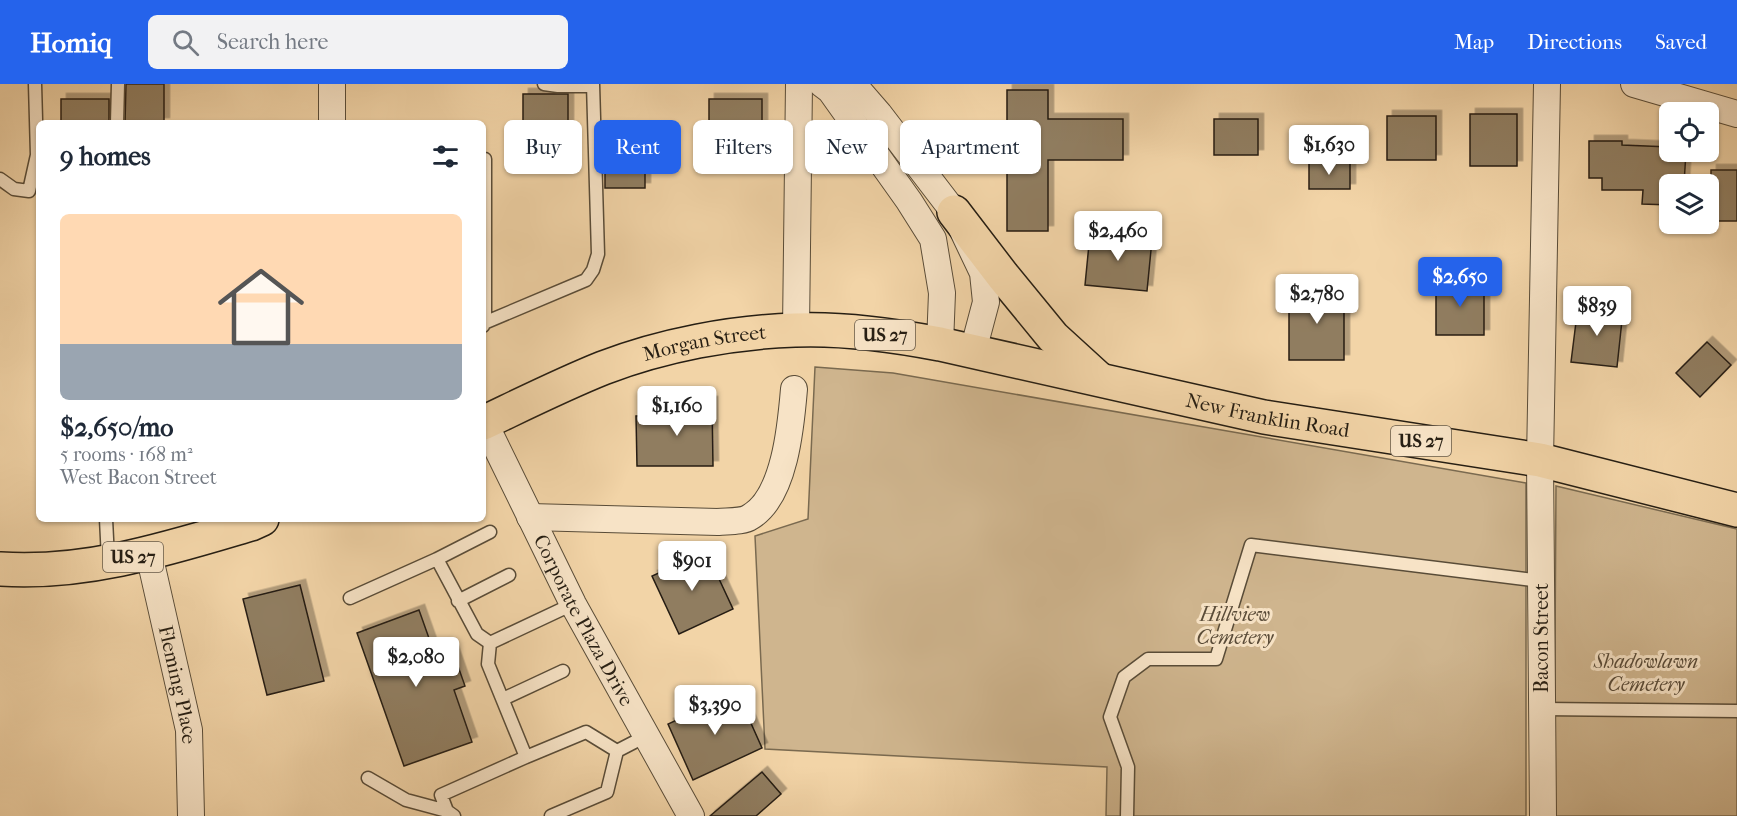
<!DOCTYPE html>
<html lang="en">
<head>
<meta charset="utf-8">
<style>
	body { margin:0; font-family:"IM FELL French Canon",serif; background:#f2f2f3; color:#1f2937; height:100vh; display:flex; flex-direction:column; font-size:22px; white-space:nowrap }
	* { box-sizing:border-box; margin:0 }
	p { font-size:20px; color:#747a83 }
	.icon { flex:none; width:33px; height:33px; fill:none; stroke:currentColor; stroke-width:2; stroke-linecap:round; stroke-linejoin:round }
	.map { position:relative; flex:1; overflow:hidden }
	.side { position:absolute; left:36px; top:36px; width:450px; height:402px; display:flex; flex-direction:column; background:#fff; border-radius:9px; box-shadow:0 2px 4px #0004 }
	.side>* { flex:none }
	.banner { position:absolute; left:504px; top:36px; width:570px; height:54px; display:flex; gap:12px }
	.controls { position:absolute; left:1659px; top:18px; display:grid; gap:12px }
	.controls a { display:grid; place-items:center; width:60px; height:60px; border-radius:9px; background:#fff; box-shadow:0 2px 4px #0004; font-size:30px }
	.price { position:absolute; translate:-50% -51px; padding:0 14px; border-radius:6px; background:#fff; color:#222; font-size:20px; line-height:39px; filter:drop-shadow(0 2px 3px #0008) }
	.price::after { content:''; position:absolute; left:50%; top:36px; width:18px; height:14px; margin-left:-9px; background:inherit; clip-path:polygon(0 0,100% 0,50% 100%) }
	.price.active { background:#2563eb; color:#fff }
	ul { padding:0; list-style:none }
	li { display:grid; align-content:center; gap:12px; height:318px; padding:0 24px }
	li span { display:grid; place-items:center; height:186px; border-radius:9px; color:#555 }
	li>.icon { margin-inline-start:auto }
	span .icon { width:108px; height:108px; fill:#fffc; stroke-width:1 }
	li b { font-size:26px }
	h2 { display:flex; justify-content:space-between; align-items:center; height:72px; padding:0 24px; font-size:26px }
	.pill { padding:0 21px; border-radius:9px; background:#fff; box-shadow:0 2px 4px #0004; font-size:21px; line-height:54px }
	.pill.active { background:#2563eb; color:#fff }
	header { display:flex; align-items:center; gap:36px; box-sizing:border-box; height:84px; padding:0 30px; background:#2563eb; color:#fff }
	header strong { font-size:28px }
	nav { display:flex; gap:33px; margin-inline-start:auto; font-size:21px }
	.search { width:420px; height:54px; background:#f2f2f3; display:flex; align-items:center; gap:15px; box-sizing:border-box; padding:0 21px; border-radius:9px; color:#747a83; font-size:22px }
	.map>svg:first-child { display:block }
	.green { fill:#cfb58e; stroke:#7a6a50; stroke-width:1.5 }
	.building { fill:#907d60; stroke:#261e13; stroke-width:1.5; filter:url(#shadow) }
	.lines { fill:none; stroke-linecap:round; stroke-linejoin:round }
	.lane-casing { stroke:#594c38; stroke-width:15 }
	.street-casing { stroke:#594c38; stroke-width:28 }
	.highway-casing { stroke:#261e13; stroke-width:36 }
	.lane { stroke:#f7e3c6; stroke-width:12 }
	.street { stroke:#f7e3c6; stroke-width:26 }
	.highway { stroke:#f2d4a7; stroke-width:33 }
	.labels { text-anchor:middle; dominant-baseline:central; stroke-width:6; stroke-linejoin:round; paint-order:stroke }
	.shield { fill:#f7e3c6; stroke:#655949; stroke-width:1.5 }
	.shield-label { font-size:18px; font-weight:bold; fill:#261e13 }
	.street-label { font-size:20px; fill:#261e13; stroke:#f7e3c6 }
	.park-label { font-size:20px; font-style:italic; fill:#594b38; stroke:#f7e3c6 }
</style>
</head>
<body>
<header>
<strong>Homiq</strong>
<div class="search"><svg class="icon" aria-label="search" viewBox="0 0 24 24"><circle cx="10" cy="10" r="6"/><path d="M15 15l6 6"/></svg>Search here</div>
<nav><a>Map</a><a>Directions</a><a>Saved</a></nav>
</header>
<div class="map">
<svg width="1737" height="732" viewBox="0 0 1737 732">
	<defs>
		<filter id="shadow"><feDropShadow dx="5.5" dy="-5.5" stdDeviation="0" flood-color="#0004"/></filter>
	</defs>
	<rect width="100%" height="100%" fill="#f2d4a7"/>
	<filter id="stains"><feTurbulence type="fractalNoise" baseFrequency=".00333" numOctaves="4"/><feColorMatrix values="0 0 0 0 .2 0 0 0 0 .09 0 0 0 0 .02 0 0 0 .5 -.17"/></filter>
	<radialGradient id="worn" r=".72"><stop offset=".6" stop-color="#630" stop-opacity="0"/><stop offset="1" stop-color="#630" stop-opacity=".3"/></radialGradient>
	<path class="green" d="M815,283L893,289L1526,399V732H1106L1107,683L765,665L755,452L808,435Z
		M1556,402L1737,445V732H1554Z"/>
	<path class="building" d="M126,0H164V39H125Z
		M1007,6H1048V35H1123V76H1048V147H1007Z
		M523,10H568V74H523Z
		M61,15H109V39H61Z
		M709,15H762V61H743V71H709Z
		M1470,30H1517V82H1470Z
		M1387,32H1436V76H1387Z
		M1214,35H1258V71H1214Z
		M605,45H645V104H605Z
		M1589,57H1622V61L1670,63V68H1686L1684,100H1670V121L1642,120L1643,106H1602V94H1589Z
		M1309,79H1350V105H1309Z
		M1711,86H1737V137H1711Z
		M1090,150L1152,156L1147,207L1085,201Z
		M1436,197H1484V251H1436Z
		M1289,207H1344V276H1289Z
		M1578,222L1623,227L1617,283L1571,278Z
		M1707,258L1731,281L1700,313L1676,289Z
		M712,318L713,382H637L636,332L668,331V319Z
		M706,467L733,525L679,550L652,492Z
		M300,501L324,597L267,611L243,515Z
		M419,526L436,574L453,568L465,602L454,606L472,658L404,682L357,549Z
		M737,608L762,664L693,696L668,640Z
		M762,688L781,710L756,732H710Z"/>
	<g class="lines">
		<defs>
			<path id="lane" d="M544,0L558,2H593
				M117,39L118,0
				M483,75H485V229L483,242
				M0,95L14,105L29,107L37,71L35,0
				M484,239L586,196L593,186L598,170L593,0
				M106,435L108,475
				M437,475L490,448
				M350,514L437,475L477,550L490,559L573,520
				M458,517L509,491
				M503,615L563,587
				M1542,625L1737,627
				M526,673L586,648L617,667
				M368,694L406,716L447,727
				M454,732L447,727L441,711L526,673L488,580L490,559
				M551,732L607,708L617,667L646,652
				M1127,732L1128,683L1110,633L1124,593L1148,575H1216L1251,461L1541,497"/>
			<g id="street">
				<path d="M332,0V39"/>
				<path d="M822,0L830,6L909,117L933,155L942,209L940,260"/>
				<path d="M853,0L879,30L954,128L983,189L986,218L973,267"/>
				<path d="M1634,0L1737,30"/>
				<path d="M796,245L799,0"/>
				<path id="s1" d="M484,338L573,520L691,732"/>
				<path d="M530,433L718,438C727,437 743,438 750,433C785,413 791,341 794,305"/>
				<path id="s2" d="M149,470L189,646L191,732"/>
				<path d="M1543,732L1540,376L1547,0"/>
			</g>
			<g id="highway">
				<path d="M954,128L1003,192L1053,253L1099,295"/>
				<path id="s3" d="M483,339C523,320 563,300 603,284C663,261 732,248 795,246C843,244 893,251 940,260L1264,333L1540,376L1737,426"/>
				<path d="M0,485C86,491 170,464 251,440L262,435"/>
			</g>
		</defs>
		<use href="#lane" class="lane-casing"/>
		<use href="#street" class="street-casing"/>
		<use href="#highway" class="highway-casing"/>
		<use href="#lane" class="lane"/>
		<use href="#street" class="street"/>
		<use href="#highway" class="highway"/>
	</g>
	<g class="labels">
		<g class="shield">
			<rect x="855" y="236" width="60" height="30" rx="4.5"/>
			<rect x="1391" y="342" width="60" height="30" rx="4.5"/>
			<rect x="103" y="458" width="60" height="30" rx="4.5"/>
		</g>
		<g class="shield-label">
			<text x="885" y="251">US 27</text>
			<text x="1421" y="357">US 27</text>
			<text x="133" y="473">US 27</text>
		</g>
		<g class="street-label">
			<text stroke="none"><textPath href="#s3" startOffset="237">Morgan Street</textPath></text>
			<text stroke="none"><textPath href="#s3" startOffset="810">New Franklin Road</textPath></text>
			<text stroke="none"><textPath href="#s1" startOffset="222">Corporate Plaza Drive</textPath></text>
			<text transform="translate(1541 554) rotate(-90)">Bacon Street</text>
			<text stroke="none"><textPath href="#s2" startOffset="134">Fleming Place</textPath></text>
		</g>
		<g class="park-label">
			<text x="1235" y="530">Hillview<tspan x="1235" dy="23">Cemetery</tspan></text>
			<text x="1646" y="577">Shadowlawn<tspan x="1646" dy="23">Cemetery</tspan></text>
		</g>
	</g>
	<rect width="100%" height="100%" filter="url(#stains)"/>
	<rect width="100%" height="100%" fill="url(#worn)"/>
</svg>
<div class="controls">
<a><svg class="icon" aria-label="locate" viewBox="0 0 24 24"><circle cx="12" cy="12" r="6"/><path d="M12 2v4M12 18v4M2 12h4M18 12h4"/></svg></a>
<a><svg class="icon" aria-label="layers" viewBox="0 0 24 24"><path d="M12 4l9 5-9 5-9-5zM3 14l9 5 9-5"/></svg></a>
</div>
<b class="price" style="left:1329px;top:92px">$1,630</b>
<b class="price" style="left:1118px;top:178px">$2,460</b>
<b class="price active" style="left:1460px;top:224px">$2,650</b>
<b class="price" style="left:1317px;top:241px">$2,780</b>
<b class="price" style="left:1597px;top:253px">$839</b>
<b class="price" style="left:677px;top:353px">$1,160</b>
<b class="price" style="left:692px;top:508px">$901</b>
<b class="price" style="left:416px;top:604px">$2,080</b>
<b class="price" style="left:715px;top:652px">$3,390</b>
<div class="banner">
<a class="pill">Buy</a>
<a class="pill active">Rent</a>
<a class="pill">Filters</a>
<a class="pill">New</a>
<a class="pill">Apartment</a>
</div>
<section class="side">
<h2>9 homes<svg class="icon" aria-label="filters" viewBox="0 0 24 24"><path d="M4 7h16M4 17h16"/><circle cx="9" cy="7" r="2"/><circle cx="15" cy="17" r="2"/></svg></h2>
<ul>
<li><span style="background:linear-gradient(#ffd9b3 70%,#9aa5b1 0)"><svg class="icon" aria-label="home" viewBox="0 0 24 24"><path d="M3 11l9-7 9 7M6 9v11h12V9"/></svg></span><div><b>$2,650/mo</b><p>5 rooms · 168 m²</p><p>West Bacon Street</p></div></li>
</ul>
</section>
</div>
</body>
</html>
